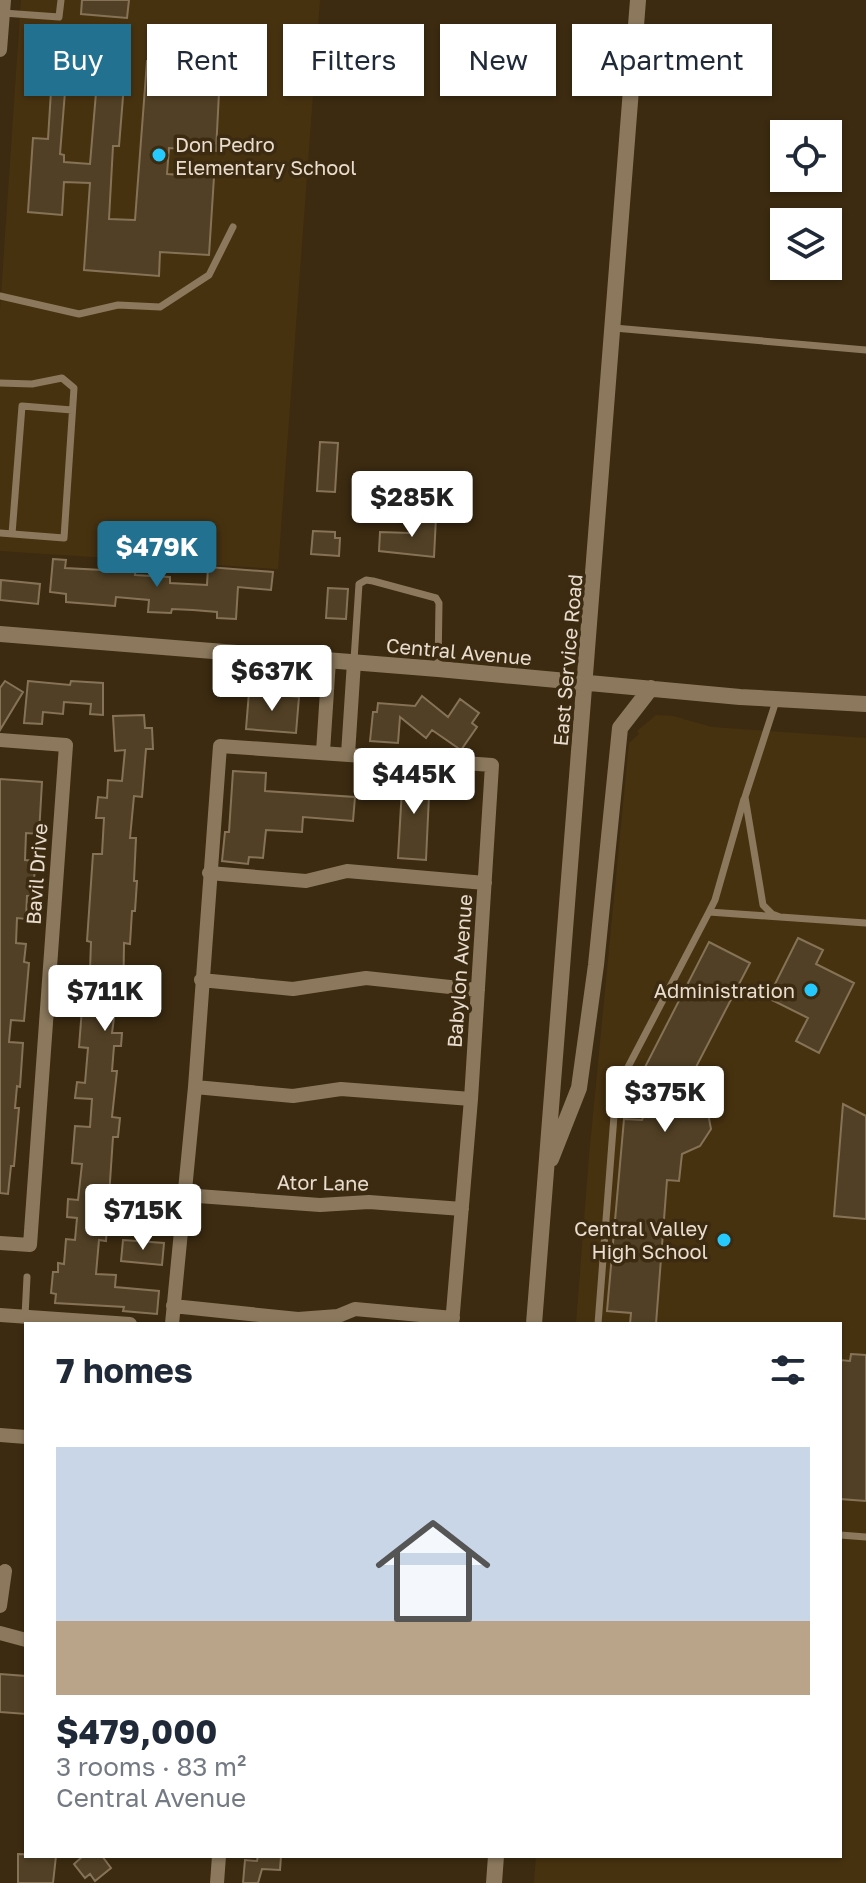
<!DOCTYPE html>
<html lang="en">
<head>
<meta charset="utf-8">
<style>
	body { margin:0; font-family:"Golos Text",sans-serif; background:#f6f6f7; color:#1f2937; height:100vh; display:flex; flex-direction:column; font-size:30px; white-space:nowrap }
	* { box-sizing:border-box; margin:0 }
	p { font-size:26px; color:#747a83 }
	.icon { flex:none; width:44px; height:44px; fill:none; stroke:currentColor; stroke-width:2; stroke-linecap:round; stroke-linejoin:round }
	.map { position:relative; flex:1; overflow:hidden }
	.panel { position:absolute; left:24px; top:1322px; width:818px; height:536px; display:flex; flex-direction:column; background:#fff; border-radius:0px; box-shadow:0 2px 6px #0004 }
	.panel>* { flex:none }
	.top-card { position:absolute; left:24px; top:24px; width:818px; height:72px; display:flex; gap:16px }
	.fabs { position:absolute; left:770px; top:120px; display:grid; gap:16px }
	.fabs a { display:grid; place-items:center; width:72px; height:72px; border-radius:0px; background:#fff; box-shadow:0 2px 6px #0004; font-size:40px }
	.price { position:absolute; translate:-50% -68px; padding:0 18px; border-radius:8px; background:#fff; color:#222; font-size:26px; line-height:52px; filter:drop-shadow(0 2px 4px #0008) }
	.price::after { content:''; position:absolute; left:50%; top:48px; width:24px; height:18px; margin-left:-12px; background:inherit; clip-path:polygon(0 0,100% 0,50% 100%) }
	.price.active { background:#227191; color:#fff }
	ul { padding:0; list-style:none }
	li { display:grid; align-content:center; gap:16px; height:424px; padding:0 32px }
	li+li { border-top:2px solid #e0e1e3 }
	li span { display:grid; place-items:center; height:248px; border-radius:0px; color:#555 }
	li>.icon { margin-inline-start:auto }
	span .icon { width:144px; height:144px; fill:#fffc; stroke-width:1 }
	li b { font-size:34px }
	h2 { display:flex; justify-content:space-between; align-items:center; height:96px; padding:0 32px; font-size:34px }
	.pill { padding:0 28px; border-radius:0px; background:#fff; box-shadow:0 2px 6px #0004; font-size:28px; line-height:72px }
	.pill.active { background:#227191; color:#fff }
	.map>svg:first-child { display:block }
	.built { fill:#473210 }
	.building { fill:#514025; stroke:#867357; stroke-width:2 }
	.lines { fill:none; stroke-linecap:round; stroke-linejoin:round }
	.service { stroke:#8c795d; stroke-width:7 }
	.minor { stroke:#8c795d; stroke-width:14 }
	.tertiary { stroke:#8c795d; stroke-width:16 }
	.poi-dot { fill:#25c9fe; stroke:#3c2b11; stroke-width:3 }
	.labels { text-anchor:middle; dominant-baseline:central; stroke-width:7; stroke-linejoin:round; paint-order:stroke }
	.poi-label { font-size:20px; fill:#e8ddce; stroke:#3c2b11; text-anchor:end }
	.street-label { font-size:20px; fill:#e8ddce; stroke:#3c2b11 }
</style>
</head>
<body>
<div class="map">
<svg width="866" height="1883" viewBox="0 0 866 1883">
	<rect width="100%" height="100%" fill="#3c2b11"/>
	<path class="built" d="M21,0H320L278,569L0,551V310Z
		M656,715L673,716L712,727L866,738V1883H534L536,1856H840V1324H576L589,1156L629,743L639,734L637,731Z"/>
	<path class="building" d="M82,0H129L127,18L81,14Z
		M54,35L86,37L85,57L126,60L119,146H113L109,219L135,220L147,61L174,63V70L220,73L216,151L169,148L167,174L214,177L209,255L160,252L159,276L84,270L90,183L64,182L62,215L28,212L33,138L48,139L51,91L65,92L60,154L64,155V162L90,164L98,69L51,66Z
		M320,442L338,443L335,492L317,491Z
		M411,516L436,517L434,557L379,551L380,532L410,533Z
		M313,531L335,532V538H340L339,556L311,554Z
		M53,559L66,560L65,568L122,571L123,567L136,568L135,575L170,577V583L207,585L208,567L273,572L271,590L238,587L236,619L217,618V612L193,610L172,609L171,613L148,612L149,600L116,597L115,606L66,602V594L50,592Z
		M1,580L40,584L38,604L0,600Z
		M328,588L348,589L346,619L326,618Z
		M5,681L23,692L0,730V688Z
		M28,681L70,685L71,681L103,683V715L90,714L91,704L64,702L63,714L43,712L42,724L24,723Z
		M249,692L299,697L296,733L246,729Z
		M422,696L448,717L460,699L479,713L472,723L477,727L461,750L432,730L426,738L400,717L398,743L370,741L373,712H377L378,703L415,706Z
		M144,715L145,728H152L153,749H146L142,797L134,796L130,838H136L134,881H137L135,911H132L130,944L124,943L123,1011L115,1010L112,1033H122L121,1046H114L112,1071H117L112,1117L120,1118L118,1137H113L106,1241L99,1240L96,1274L116,1275L115,1287L159,1291L157,1314L123,1311L124,1307L55,1303L56,1294L51,1293L53,1272H58V1263L64,1264L66,1239L75,1240L77,1218L67,1217L68,1199L78,1200L82,1164L72,1163L75,1126L90,1127L92,1099L75,1098L77,1082L85,1083L88,1048L79,1047L85,970H90L91,942L87,941L93,854H102L104,818H96L98,797L107,798L108,780L122,781L125,750L115,751L113,716Z
		M233,771L266,773L265,791L355,797L353,821L303,817L302,832L266,830L263,858L249,857L248,864L222,861L225,832H229Z
		M403,771L430,774L426,860L398,858Z
		M0,779L42,782L39,834L26,833L25,860L36,861L32,896H27L26,919L17,918L16,943L26,944L24,962L29,963L24,1021L11,1020L9,1042L23,1043L20,1087L17,1086L15,1108H19L14,1166H11L8,1194L0,1193Z
		M798,938L823,950L816,964L854,983L819,1053L796,1041L808,1018L768,998Z
		M709,942L750,963L684,1090L701,1100L707,1108L711,1129L700,1146L682,1154L679,1181L667,1180L656,1324H630L631,1313L607,1311L624,1119L642,1120L651,1098L641,1093L649,1076L642,1073Z
		M843,1104L866,1116V1219L834,1216Z
		M123,1240L164,1243L162,1265L121,1261Z
		M851,1354L866,1355V1501L840,1499V1360L850,1361Z
		M0,1674L26,1676V1714L0,1712Z
		M18,1854L56,1856L53,1883H18Z
		M83,1856H102L111,1868L95,1881L90,1874L85,1878L74,1864Z
		M258,1856H281L280,1870L262,1869L258,1883H243L245,1860L257,1861Z"/>
	<g class="lines">
		<path class="service" d="M3,13L59,17L61,0
			M0,296L79,314L118,305L160,307L209,275L233,227
			M614,328L866,350
			M0,383L32,384L62,378L74,388L64,538L0,533
			M12,534L22,406L72,410
			M354,660L359,584L366,580L373,581L436,598L439,603L438,668
			M776,701L745,797L763,905L772,914L780,917L866,923
			M709,912L715,900L744,799
			M25,1316L27,1277
			M598,1324L616,1090L709,912L780,917
			M840,1535L866,1537"/>
		<path class="minor" d="M0,50L4,0
			M0,740L66,745L30,1245L0,1243
			M323,752L329,660
			M348,754L354,662
			M209,873L306,881L347,871L485,883
			M201,980L293,989L366,978L478,990
			M195,1087L293,1096L341,1089L471,1099
			M184,1195L320,1205L369,1202L462,1209
			M173,1306L298,1319L338,1316L355,1309L453,1318
			M0,1315L130,1324
			M172,1324L195,1087L220,746L492,765L471,1099L452,1324
			M0,1435L26,1437
			M0,1606L5,1571
			M0,1633L26,1640
			M217,1883L219,1856"/>
		<path class="tertiary" d="M0,634L438,669L740,697L866,704
			M551,1159L579,1088L596,965L620,728L651,688
			M534,1324L638,0
			M494,1883L496,1856"/>
	</g>
	<g class="poi-dot">
		<circle cx="159" cy="155" r="8"/>
		<circle cx="811" cy="990" r="8"/>
		<circle cx="724" cy="1240" r="8"/>
	</g>
	<g class="labels">
		<g class="poi-label">
			<text x="175" y="144" text-anchor="start">Don Pedro<tspan x="175" dy="23">Elementary School</tspan></text>
			<text x="795" y="990">Administration</text>
			<text x="708" y="1228">Central Valley<tspan x="708" dy="23">High School</tspan></text>
		</g>
		<g class="street-label">
			<text transform="translate(459 651) rotate(5)">Central Avenue</text>
			<text transform="translate(567 660) rotate(-85)">East Service Road</text>
			<text transform="translate(36 874) rotate(-86)">Bavil Drive</text>
			<text transform="translate(459 971) rotate(-86)">Babylon Avenue</text>
			<text transform="translate(323 1182) rotate(1)">Ator Lane</text>
		</g>
	</g>
</svg>
<div class="fabs">
<a><svg class="icon" aria-label="locate" viewBox="0 0 24 24"><circle cx="12" cy="12" r="6"/><path d="M12 2v4M12 18v4M2 12h4M18 12h4"/></svg></a>
<a><svg class="icon" aria-label="layers" viewBox="0 0 24 24"><path d="M12 4l9 5-9 5-9-5zM3 14l9 5 9-5"/></svg></a>
</div>
<b class="price" style="left:412px;top:539px">$285K</b>
<b class="price active" style="left:157px;top:589px">$479K</b>
<b class="price" style="left:272px;top:713px">$637K</b>
<b class="price" style="left:414px;top:816px">$445K</b>
<b class="price" style="left:105px;top:1033px">$711K</b>
<b class="price" style="left:665px;top:1134px">$375K</b>
<b class="price" style="left:143px;top:1252px">$715K</b>
<div class="top-card">
<a class="pill active">Buy</a>
<a class="pill">Rent</a>
<a class="pill">Filters</a>
<a class="pill">New</a>
<a class="pill">Apartment</a>
</div>
<section class="panel">
<h2>7 homes<svg class="icon" aria-label="filters" viewBox="0 0 24 24"><path d="M4 7h16M4 17h16"/><circle cx="9" cy="7" r="2"/><circle cx="15" cy="17" r="2"/></svg></h2>
<ul>
<li><span style="background:linear-gradient(#c9d6e8 70%,#b9a48a 0)"><svg class="icon" aria-label="home" viewBox="0 0 24 24"><path d="M3 11l9-7 9 7M6 9v11h12V9"/></svg></span><div><b>$479,000</b><p>3 rooms · 83 m²</p><p>Central Avenue</p></div></li>
</ul>
</section>
</div>
</body>
</html>
